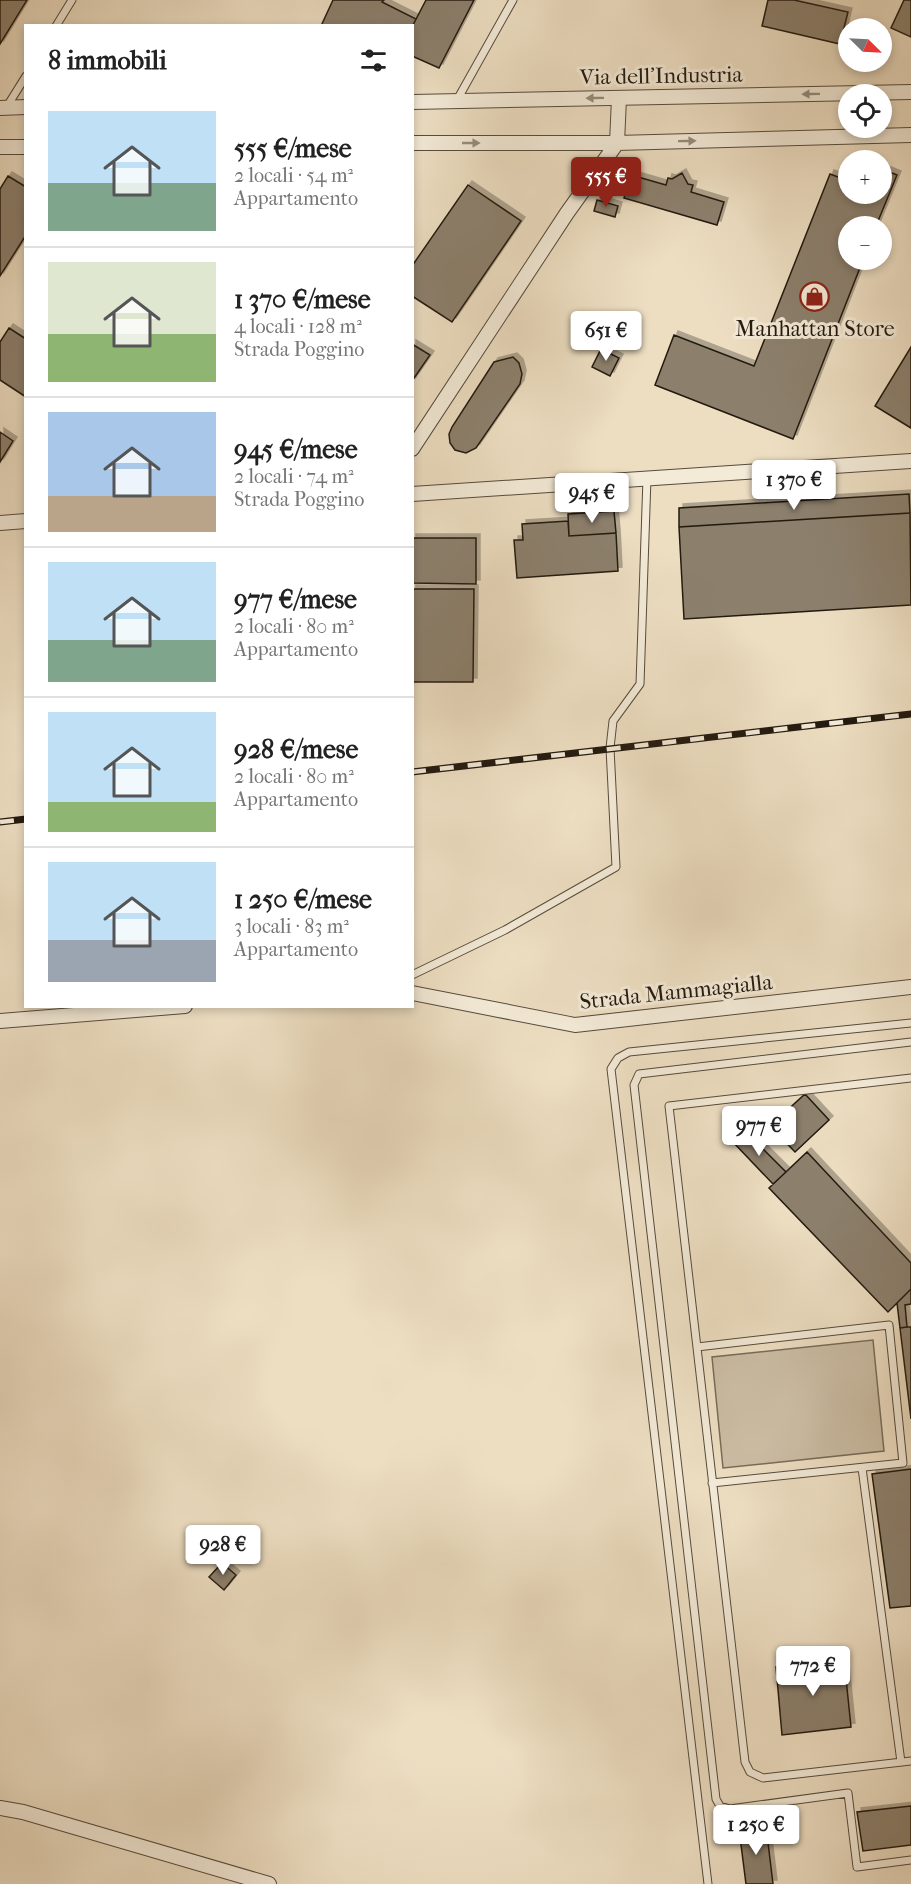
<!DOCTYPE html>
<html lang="it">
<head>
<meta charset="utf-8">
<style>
	body { margin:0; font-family:"IM FELL French Canon",serif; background:#f2f2f2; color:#222; height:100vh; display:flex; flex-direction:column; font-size:22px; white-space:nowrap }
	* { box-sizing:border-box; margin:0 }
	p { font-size:20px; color:#767676 }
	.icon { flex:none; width:33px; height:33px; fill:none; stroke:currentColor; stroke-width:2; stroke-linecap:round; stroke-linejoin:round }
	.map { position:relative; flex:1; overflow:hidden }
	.drawer { position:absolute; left:24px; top:24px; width:390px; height:984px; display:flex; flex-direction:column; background:#fff; border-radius:0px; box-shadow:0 3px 9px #0003 }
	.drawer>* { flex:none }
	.needle { width:39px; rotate:114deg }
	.buttons { position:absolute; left:838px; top:18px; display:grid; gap:12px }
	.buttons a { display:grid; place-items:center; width:54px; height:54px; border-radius:50%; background:#fff; box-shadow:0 3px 9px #0003; font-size:30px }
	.price { position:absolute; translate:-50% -51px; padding:0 14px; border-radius:6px; background:#fff; color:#222; font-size:20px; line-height:39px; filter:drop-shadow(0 2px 3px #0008) }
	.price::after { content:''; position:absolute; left:50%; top:36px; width:18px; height:14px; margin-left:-9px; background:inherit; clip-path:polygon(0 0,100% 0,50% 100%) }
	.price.current { background:#8f2418; color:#fff }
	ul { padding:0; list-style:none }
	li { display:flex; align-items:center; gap:18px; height:150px; padding:0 24px }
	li+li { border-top:2px solid #e0e0e0 }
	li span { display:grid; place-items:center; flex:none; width:168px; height:120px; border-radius:0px; color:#555 }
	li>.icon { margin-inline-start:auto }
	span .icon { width:72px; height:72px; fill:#fffc; stroke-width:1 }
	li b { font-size:26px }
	h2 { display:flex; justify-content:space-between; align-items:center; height:72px; padding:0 24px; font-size:26px }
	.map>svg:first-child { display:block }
	.green { fill:#cbbda4; stroke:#776c5a; stroke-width:1.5 }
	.building { fill:#8c806d; stroke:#231a10; stroke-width:1.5; filter:url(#shadow) }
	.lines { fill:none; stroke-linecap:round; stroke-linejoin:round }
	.lane-casing { stroke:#564b3c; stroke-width:9 }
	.street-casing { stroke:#564b3c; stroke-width:16 }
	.lane { stroke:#f3ead7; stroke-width:7 }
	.street { stroke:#f3ead7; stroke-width:14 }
	.rail-casing { stroke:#231a10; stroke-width:7 }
	.rail { stroke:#f3ead7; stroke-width:4.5; stroke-dasharray:14; stroke-linecap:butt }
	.oneway { fill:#958c7d }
	.labels { text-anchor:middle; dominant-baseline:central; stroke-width:6; stroke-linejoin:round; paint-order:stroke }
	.street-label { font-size:22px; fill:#231a10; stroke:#f3ead7 }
	.poi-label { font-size:22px; fill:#231a10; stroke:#f3ead7 }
</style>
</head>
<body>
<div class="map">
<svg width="911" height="1884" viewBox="0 0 911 1884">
	<defs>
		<filter id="shadow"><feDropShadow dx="4" dy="-4" stdDeviation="0" flood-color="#0004"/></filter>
	</defs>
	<rect width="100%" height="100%" fill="#eddec2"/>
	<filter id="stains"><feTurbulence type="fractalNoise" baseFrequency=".00333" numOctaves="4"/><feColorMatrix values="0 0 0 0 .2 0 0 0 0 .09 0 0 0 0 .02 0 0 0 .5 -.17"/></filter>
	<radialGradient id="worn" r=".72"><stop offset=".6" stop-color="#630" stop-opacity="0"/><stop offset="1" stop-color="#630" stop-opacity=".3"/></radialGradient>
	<path class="green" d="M873,1340L884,1451L723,1468L712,1357Z"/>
	<path class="building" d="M0,0H27L0,44Z
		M333,0H384L382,2L416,19L412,27L321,26Z
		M426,0H474L439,68L412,56V27Z
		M768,0H794L848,12L840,44L762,26Z
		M904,0H911V37L891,28Z
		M882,169L897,175L876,226H849V260H863L793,439L655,385L674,335L754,366L830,174L849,181V194H882Z
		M682,173L688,184L693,185L691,192L724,202L717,225L624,198L631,175L666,185L668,178L672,179Z
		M8,176L26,187V235L0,276V189Z
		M468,185L521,221L452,322L412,296V266Z
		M597,200L618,206L615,217L594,211Z
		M9,328L26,339V397L0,380V342Z
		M412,344L430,355L412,381Z
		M911,347V428L875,406Z
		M601,349L619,358L610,376L592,367Z
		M513,357L519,363L522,374L520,384L476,448L466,453L455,450L450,443L449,434L452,427L494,362Z
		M0,432L13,441L0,462Z
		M909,494L910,513L679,527V508Z
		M614,511L616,533L569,536L568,514Z
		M910,513L911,605L684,619L679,527Z
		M568,521L569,536L616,533L618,571L517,578L514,540H523L522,524Z
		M412,538H476V584L412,583Z
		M412,589H474L473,682H412Z
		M805,1094L829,1120L795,1152L770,1126Z
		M744,1130L786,1172L773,1184L732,1141Z
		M807,1152L911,1263V1289L888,1312L769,1188Z
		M911,1289V1304L905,1305L907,1327L900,1328L897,1303Z
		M907,1327H911V1419L900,1328Z
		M911,1469V1606L890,1608L872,1474Z
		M222,1563L236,1575L224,1590L209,1577Z
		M844,1659L851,1727L782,1735L776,1667Z
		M911,1806V1845L863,1851L857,1812Z
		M766,1826L773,1884H746L739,1829Z"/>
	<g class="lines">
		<defs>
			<path id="lane" d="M56,26L72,0
				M457,100L513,0
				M6,108L26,76
				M412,975L505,930L616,867L610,748L613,721L640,684L647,478
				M911,1042L639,1074L634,1085L716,1799L720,1806L730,1809L848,1793L857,1867L911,1860
				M911,1078L669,1106L745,1762L750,1772L763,1778L911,1761
				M697,1347L889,1325L903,1463L712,1483
				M862,1468L901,1762
				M708,1884L611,1069L618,1058L629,1052L911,1023"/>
			<path id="street" d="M412,102L911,92
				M0,108L26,107
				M412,143H617L911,135
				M0,147H26
				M412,449L567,213L617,143L619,98
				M412,494L911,461
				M0,523L26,521
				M412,993L575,1025L911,987
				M0,1021L185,1006
				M0,1808L23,1812L269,1884"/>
		</defs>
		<use href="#lane" class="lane-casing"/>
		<use href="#street" class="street-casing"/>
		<use href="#lane" class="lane"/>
		<use href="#street" class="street"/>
		<defs>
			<path id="rail" d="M412,772L911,714
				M0,822L26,819"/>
		</defs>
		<use href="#rail" class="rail-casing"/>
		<use href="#rail" class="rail"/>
	</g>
	<defs><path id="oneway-solid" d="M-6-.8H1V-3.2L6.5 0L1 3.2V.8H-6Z" transform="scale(1.5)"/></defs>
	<g class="oneway">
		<use href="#oneway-solid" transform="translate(811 94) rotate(179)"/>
		<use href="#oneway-solid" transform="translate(595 98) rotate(179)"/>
		<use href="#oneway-solid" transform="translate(687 141) rotate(-1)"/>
		<use href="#oneway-solid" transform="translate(471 143)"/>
	</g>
	<defs>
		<symbol id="shop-ring" viewBox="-11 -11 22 22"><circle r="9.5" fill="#f3ead7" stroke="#8f2418" stroke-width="1.5"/><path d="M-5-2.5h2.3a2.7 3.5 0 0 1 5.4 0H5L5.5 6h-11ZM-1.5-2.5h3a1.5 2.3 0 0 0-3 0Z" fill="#8f2418"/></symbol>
	</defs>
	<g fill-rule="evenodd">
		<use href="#shop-ring" x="798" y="280" width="33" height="33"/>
	</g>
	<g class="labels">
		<g class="street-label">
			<text transform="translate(661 76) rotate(-1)">Via dell'Industria</text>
			<text transform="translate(676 992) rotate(-6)">Strada Mammagialla</text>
		</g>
		<g class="poi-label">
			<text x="815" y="329">Manhattan Store</text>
		</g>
	</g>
	<rect width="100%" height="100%" filter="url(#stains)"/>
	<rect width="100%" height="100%" fill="url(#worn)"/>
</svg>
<div class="buttons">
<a><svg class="needle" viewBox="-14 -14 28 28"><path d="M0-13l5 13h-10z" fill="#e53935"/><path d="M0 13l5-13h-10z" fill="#767676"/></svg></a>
<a><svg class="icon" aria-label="locate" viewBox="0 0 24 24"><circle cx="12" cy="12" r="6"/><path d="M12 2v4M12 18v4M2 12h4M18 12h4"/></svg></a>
<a>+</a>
<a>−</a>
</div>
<b class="price current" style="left:606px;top:208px">555 €</b>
<b class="price" style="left:606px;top:362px">651 €</b>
<b class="price" style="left:794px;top:511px">1 370 €</b>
<b class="price" style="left:592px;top:524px">945 €</b>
<b class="price" style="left:759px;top:1157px">977 €</b>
<b class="price" style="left:223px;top:1576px">928 €</b>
<b class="price" style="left:813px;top:1697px">772 €</b>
<b class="price" style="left:756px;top:1856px">1 250 €</b>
<section class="drawer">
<h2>8 immobili<svg class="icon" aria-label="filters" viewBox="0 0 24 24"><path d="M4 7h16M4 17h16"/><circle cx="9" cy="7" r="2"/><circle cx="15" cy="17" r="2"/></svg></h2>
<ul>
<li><span style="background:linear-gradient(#bfe0f5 60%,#7fa58c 0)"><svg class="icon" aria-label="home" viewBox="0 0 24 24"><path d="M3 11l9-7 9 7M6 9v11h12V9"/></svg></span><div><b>555 €/mese</b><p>2 locali · 54 m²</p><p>Appartamento</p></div></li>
<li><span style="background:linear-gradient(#dfe7d0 60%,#8fb573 0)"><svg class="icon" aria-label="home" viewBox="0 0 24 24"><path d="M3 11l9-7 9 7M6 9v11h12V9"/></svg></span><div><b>1 370 €/mese</b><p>4 locali · 128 m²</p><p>Strada Poggino</p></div></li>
<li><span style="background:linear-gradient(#a9c7e8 70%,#b9a48a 0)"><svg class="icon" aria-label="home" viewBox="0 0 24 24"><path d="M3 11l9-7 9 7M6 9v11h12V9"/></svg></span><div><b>945 €/mese</b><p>2 locali · 74 m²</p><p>Strada Poggino</p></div></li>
<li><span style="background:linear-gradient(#bfe0f5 65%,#7fa58c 0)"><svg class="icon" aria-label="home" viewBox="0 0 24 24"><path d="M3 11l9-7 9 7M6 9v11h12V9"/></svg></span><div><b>977 €/mese</b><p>2 locali · 80 m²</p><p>Appartamento</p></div></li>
<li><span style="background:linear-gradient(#bfe0f5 75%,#8fb573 0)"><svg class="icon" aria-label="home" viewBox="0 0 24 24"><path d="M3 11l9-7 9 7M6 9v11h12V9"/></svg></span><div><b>928 €/mese</b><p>2 locali · 80 m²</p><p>Appartamento</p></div></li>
<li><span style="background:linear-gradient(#bfe0f5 65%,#9aa5b1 0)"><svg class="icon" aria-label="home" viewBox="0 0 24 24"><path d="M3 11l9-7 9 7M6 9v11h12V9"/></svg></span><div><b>1 250 €/mese</b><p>3 locali · 83 m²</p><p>Appartamento</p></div></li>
</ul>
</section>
</div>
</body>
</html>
